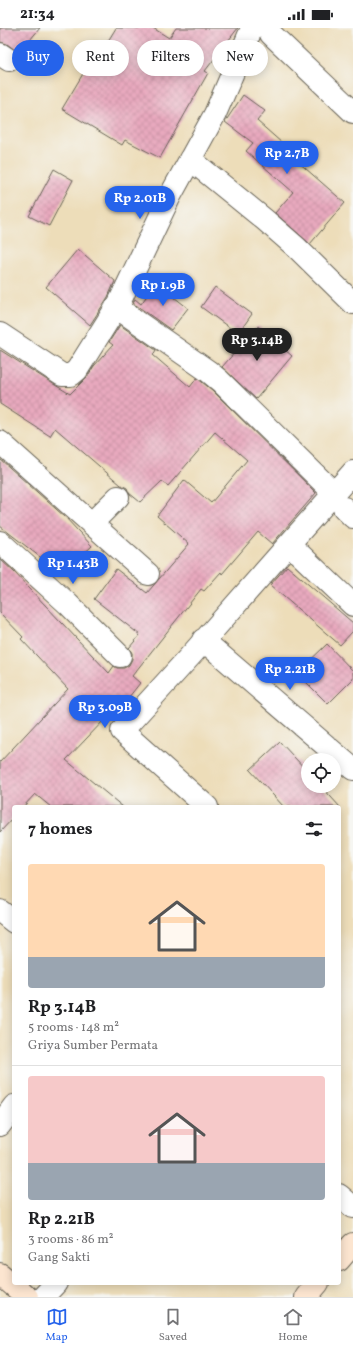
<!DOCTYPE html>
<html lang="en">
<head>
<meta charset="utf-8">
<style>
	body { margin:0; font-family:Vollkorn,serif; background:#f6f6f6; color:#202124; height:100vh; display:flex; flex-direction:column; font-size:15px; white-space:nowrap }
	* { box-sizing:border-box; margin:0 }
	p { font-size:13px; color:#757577 }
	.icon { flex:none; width:22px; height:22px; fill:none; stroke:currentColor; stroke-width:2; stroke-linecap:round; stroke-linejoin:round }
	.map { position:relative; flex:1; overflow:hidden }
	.sheet { position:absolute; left:12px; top:777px; width:329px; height:480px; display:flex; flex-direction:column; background:#fff; border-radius:4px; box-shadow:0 2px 10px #0003 }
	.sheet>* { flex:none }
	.guide { position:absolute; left:12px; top:12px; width:329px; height:36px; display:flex; gap:8px }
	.buttons { position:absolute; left:301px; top:725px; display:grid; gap:8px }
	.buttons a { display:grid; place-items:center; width:40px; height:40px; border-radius:50%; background:#fff; box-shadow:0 2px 10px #0003; font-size:20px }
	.price { position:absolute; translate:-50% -34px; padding:0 9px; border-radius:14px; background:#2563eb; color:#fff; font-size:13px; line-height:26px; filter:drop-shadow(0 1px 2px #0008) }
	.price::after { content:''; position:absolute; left:50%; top:24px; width:12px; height:9px; margin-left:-6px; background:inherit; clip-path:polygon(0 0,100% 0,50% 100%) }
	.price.on { background:#222; color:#fff }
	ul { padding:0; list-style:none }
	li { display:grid; align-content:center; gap:8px; height:212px; padding:0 16px }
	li+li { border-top:1px solid #e0e0e0 }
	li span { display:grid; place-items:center; height:124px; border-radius:4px; color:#555 }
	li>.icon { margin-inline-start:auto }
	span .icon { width:72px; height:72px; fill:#fffc; stroke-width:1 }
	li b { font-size:17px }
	h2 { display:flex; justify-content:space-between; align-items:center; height:48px; padding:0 16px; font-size:17px }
	.chip { padding:0 14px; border-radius:18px; background:#fff; box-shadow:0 2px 10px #0003; font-size:14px; line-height:36px }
	.chip.on { background:#2563eb; color:#fff }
	.status { display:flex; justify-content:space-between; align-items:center; height:28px; padding:0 20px; background:#fff; direction:ltr }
	.status svg { height:11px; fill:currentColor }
	.menu { display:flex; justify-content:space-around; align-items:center; height:56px; border-top:1px solid #e0e0e0; background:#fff; font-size:11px; color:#757577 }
	.menu a { display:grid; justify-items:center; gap:2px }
	.menu .on { color:#2563eb }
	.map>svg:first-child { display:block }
	.building { fill:url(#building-cross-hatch) }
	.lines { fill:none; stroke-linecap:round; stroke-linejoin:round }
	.street-casing { stroke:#656053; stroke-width:24 }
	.secondary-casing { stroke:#656053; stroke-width:24 }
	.street { stroke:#fff; stroke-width:22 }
	.secondary { stroke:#fce5d0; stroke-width:22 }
</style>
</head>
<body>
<div class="status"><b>21:34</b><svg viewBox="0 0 49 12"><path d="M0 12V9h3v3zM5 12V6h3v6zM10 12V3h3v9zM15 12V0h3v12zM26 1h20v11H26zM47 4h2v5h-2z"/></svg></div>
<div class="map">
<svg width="353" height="1269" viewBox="0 0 353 1269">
	<defs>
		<pattern id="building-cross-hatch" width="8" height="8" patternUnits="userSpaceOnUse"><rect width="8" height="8" fill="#e8a9be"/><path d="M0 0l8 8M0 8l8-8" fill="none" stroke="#c691a3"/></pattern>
	</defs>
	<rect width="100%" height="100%" fill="#f6f6f2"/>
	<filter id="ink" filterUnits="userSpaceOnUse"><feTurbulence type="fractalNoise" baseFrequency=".025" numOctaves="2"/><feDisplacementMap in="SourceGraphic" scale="8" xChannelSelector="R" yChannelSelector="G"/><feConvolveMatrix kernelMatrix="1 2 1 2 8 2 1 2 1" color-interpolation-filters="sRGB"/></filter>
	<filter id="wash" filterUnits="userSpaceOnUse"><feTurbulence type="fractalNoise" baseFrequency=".012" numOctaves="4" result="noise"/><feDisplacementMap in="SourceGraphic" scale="16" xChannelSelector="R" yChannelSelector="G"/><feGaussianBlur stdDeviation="0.9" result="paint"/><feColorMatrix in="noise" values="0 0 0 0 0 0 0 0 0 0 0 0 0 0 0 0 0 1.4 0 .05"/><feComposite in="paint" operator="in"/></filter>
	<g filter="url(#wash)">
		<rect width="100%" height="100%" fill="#edddb9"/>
		<g id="blocks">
			<path class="building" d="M0,0H40L19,25L7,16L0,14Z
				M116,0H153L169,10L176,0H238L205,43L208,45L160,130L125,112L122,117L62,81L90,34L94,36Z
				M243,67L265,83L257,93L291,123L289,126L345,175L310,216L275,185L293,164L246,123L253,115L225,94Z
				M54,141L73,152L49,198L29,188Z
				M78,221L115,253L108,269L90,297L46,259Z
				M156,255L188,280L171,302L133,275L135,271L141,276Z
				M215,259L252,286L238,306L201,279Z
				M120,297L156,322L153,327L190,359L197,350L212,362L316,465L272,516L258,504L222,546L221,544L204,563L201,561L132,648L140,655L110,693L106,690L66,732L123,779H51L35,766L23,779H14V789L0,804V734L68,661L21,611L23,609L0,585V531L14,544L109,645L114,638L117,640H124L129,637L132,631V625L129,620L140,607L94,571L116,541L147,565L189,516L157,488L184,452L211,475L247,432L215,404L168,458L162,453L140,474L129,465L127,460L121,457L55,400L50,408L0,376V322L55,357L70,366L87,349L94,338L113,317L109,314Z
				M258,298L292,328L256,371L222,339Z
				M0,431L65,489L92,518L62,546L0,498Z
				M287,538L353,595V603L340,617L270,557Z
				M327,616L353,643V651L328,676L297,645Z
				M280,714L308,744V758H321L340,779H284L250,742Z"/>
		</g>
	</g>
	<g filter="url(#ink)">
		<use href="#blocks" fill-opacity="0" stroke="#656053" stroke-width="1"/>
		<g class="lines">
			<defs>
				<path id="street" d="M271,6L353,84
					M0,26L9,32
					M190,131L265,192L297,220L353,275
					M116,279L208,343L220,353L334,465
					M0,306L62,347H71L77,342L119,275L169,170L215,86L252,0
					M0,414L148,546
					M344,480L353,489
					M92,495L118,469
					M0,514L68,576L120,628
					M289,516L353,577
					M203,612L353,741
					M207,779L122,703L193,625L289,516L353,444
					M0,883L14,894
					M0,1097L14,1078
					M339,1167L353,1179
					M43,1269L56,1255"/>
				<path id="secondary" d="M339,1232L353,1216
					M0,1246L27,1269
					M306,1269L318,1255"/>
			</defs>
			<use href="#street" class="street-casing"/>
			<use href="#secondary" class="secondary-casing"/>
			<use href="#street" class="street"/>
			<use href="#secondary" class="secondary"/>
		</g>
	</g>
</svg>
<div class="buttons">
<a><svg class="icon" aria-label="locate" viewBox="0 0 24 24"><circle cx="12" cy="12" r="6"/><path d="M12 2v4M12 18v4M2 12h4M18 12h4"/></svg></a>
</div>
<b class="price" style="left:287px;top:147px">Rp 2.7B</b>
<b class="price" style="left:140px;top:192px">Rp 2.01B</b>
<b class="price" style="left:163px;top:279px">Rp 1.9B</b>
<b class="price on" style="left:257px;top:334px">Rp 3.14B</b>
<b class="price" style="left:73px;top:557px">Rp 1.43B</b>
<b class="price" style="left:290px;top:663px">Rp 2.21B</b>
<b class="price" style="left:105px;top:701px">Rp 3.09B</b>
<div class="guide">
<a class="chip on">Buy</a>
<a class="chip">Rent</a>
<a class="chip">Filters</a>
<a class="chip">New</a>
</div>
<section class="sheet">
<h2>7 homes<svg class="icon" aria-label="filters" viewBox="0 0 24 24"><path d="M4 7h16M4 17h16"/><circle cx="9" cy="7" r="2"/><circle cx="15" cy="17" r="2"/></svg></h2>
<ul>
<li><span style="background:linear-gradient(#ffd9b3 75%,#9aa5b1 0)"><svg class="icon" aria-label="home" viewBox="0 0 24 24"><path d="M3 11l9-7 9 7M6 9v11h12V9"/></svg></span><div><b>Rp 3.14B</b><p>5 rooms · 148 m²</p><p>Griya Sumber Permata</p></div></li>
<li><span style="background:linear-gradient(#f6c9c9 70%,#9aa5b1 0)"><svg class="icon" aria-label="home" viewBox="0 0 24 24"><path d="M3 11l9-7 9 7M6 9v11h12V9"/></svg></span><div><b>Rp 2.21B</b><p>3 rooms · 86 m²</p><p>Gang Sakti</p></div></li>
</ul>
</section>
</div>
<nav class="menu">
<a class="on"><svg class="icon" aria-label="map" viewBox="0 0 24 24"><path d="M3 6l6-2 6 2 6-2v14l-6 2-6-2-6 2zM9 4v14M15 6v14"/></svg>Map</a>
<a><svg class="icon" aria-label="saved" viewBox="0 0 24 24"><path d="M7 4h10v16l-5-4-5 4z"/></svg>Saved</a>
<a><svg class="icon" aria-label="home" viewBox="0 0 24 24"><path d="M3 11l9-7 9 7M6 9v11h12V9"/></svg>Home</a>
</nav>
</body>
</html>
